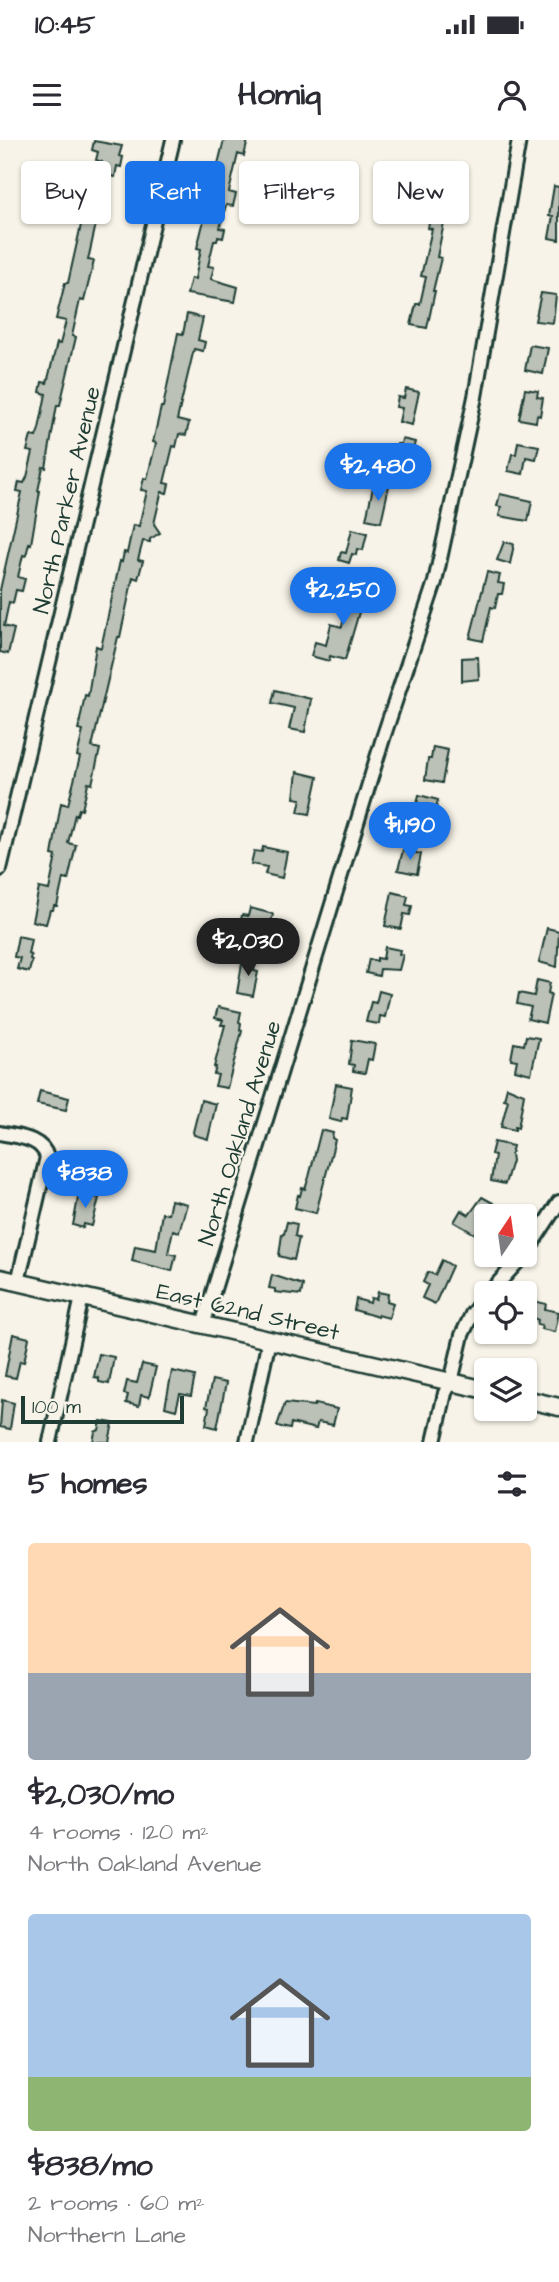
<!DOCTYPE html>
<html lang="en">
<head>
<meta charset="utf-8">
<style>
	body { margin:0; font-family:"Architects Daughter",sans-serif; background:#f2f2f3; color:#2b2b33; height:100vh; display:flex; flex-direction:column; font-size:26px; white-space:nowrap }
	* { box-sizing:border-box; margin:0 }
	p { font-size:23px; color:#7c7c81 }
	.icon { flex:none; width:38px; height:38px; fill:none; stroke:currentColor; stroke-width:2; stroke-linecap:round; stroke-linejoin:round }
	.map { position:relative; height:1302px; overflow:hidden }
	.side { display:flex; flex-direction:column; background:#fff; flex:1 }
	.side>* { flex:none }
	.guide { position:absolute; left:21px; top:21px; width:518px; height:63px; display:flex; gap:14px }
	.needle { width:46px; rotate:13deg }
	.fabs { position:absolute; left:474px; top:1064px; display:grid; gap:14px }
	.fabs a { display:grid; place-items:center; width:63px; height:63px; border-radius:7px; background:#fff; box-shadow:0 2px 5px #0004; font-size:35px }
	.scale { position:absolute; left:21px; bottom:18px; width:163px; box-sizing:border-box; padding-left:7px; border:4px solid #1f3d34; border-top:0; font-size:19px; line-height:24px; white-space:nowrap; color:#1f3d34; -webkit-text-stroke:5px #f7f3e8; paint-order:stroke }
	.price { position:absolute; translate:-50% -60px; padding:0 16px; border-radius:24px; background:#1a73e8; color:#fff; font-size:23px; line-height:46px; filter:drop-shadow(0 2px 4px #0008) }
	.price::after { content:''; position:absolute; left:50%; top:42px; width:21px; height:16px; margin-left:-10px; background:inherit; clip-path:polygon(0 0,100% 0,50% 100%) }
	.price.selected { background:#222; color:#fff }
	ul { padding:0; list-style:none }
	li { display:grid; align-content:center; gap:14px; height:371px; padding:0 28px }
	li span { display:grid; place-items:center; height:217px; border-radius:7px; color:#555 }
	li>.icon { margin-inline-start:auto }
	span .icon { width:126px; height:126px; fill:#fffc; stroke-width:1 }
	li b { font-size:30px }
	h2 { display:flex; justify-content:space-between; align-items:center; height:84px; padding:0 28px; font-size:30px }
	.pill { padding:0 24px; border-radius:7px; background:#fff; box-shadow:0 2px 5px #0004; font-size:24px; line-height:63px }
	.pill.selected { background:#1a73e8; color:#fff }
	.status { display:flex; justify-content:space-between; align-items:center; height:49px; padding:0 35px; background:#fff; direction:ltr }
	.status svg { height:19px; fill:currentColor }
	header { display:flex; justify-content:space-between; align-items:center; height:91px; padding:0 28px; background:#fff; font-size:32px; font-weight:700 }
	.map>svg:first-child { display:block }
	.building { fill:#bbc1b6; stroke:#1f3d34; stroke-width:2 }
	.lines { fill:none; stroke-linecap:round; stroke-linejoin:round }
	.minor-casing { stroke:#1f3d34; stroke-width:18 }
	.tertiary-casing { stroke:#1f3d34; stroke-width:21 }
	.minor { stroke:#f7f3e8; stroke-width:12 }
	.tertiary { stroke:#f7f3e8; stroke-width:16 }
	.labels { text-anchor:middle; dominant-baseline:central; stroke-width:5; stroke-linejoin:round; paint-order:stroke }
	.street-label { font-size:23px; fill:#1f3d34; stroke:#f7f3e8 }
</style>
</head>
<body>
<div class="status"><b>10:45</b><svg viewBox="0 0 49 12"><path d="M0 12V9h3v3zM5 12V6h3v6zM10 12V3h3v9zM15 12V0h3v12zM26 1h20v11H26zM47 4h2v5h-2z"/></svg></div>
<header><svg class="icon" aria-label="menu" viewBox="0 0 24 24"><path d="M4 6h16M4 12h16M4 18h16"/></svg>Homiq<svg class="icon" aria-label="person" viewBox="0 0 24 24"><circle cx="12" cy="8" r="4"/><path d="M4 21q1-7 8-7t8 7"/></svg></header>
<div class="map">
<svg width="559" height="1302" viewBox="0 0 559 1302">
	<rect width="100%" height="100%" fill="#f7f3e8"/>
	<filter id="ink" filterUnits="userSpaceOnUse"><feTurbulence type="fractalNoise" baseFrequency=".0143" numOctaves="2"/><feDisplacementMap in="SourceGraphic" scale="14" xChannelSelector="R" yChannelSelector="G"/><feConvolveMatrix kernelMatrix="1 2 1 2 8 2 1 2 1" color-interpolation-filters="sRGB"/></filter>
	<g filter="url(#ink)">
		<path class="building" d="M224,0H248L244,16L238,14L229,52L236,54L233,66L226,65L220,88L225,89L223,98L218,97L217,101H214L208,126L214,127L211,139L238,147L235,162L187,154L191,138L195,139L201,109L197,108Z
			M94,1L122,6L119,16L123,17L121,27L117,26L115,37L100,33L102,22L96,20L98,12L92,10Z
			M84,46L110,52L107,67L103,66L98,85L96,84L88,120L94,121L84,161L80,160L72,196L76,197L60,265H57L46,328L43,327L38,351H40L31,404L29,403L26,416L23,415L18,437L25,439L22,451L16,450L13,463L9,462L4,486L14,489L8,514L0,512V450L22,352L17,351L19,342L24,343L27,337L33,312L27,311L31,296L36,297L39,289L46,254L40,252L42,242L47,243L57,203L60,204L66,181L56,179L65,143H68L87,58L81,57Z
			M554,46L559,47V100L549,98L553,76H549Z
			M427,53L455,58L452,71H448L444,83L437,117L441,118L433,151H435L427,188L411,185L416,164H420L426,137L421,136L432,89L428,88L431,72L424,70Z
			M541,153L556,155L553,183L535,181Z
			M187,174L203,178L198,200L205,202L203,211L194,209L177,280L189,283L186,295L179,294L176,307L173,306L164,343L169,344L167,353L162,352L161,354L154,384L160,393L150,399V402L143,401L138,420L143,421L138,439L133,437L120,497H118L92,607L100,609L92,644L88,643L82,670L79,669L77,675L75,674L68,703L76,705L68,740L63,739L57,766H54L53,770H50L46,784L32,781L39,748L49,750L56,716L52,715L61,663L68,665L80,617L77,616L83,591L78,590L85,555L88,556L96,506L101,508L120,421L122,422L124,412L127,413L133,385L139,386L147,351L141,350L144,338L147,339L156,303L153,302L161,267H163L178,193L183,194Z
			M530,205L548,208L543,234L525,230Z
			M406,249L419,252L412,285L399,282L402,268L396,267L398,257L404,258Z
			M525,249L538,251L537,257L543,258L540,276L537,275L536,282L519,279Z
			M402,299L415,302L410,319L406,318L401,337L388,333L394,306L396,307L397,304H401Z
			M518,302L539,306L536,319L526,317L523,334L508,331L512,314H516Z
			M374,343L389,346L381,382L366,379Z
			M500,354L532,361L528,381L499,376L501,367L497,366Z
			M352,389L367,393L363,410L357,409L356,415L352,414L349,423L339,420L341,412L346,413Z
			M504,402L514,404L510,424L497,420Z
			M487,432L500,435L498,443L504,444L502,454H498L495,468L491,467L483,501L470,498Z
			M351,441L367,445L345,520L330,516L329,521L311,516L315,502L326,505L331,484L342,487Z
			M478,517L479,539L462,541V518Z
			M275,550L311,559L305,592L289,589L294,568L272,563Z
			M433,607L448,610L442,643L425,640L428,619H431Z
			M297,632L318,637L310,674L298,672L301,659L294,658Z
			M419,655L438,660L430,693L414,689L416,683L413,682Z
			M263,707L287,712L282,738L265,734L267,727L251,724L254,711L262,712Z
			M403,710L421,714L417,734L398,730Z
			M392,752L408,756L406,765L412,766L410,775L404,774L401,789L385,786Z
			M250,768L273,774L268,798L252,795L253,792L239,789L242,775L248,776Z
			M547,788L559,791L557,827L539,822Z
			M18,796L31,799L28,814L31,815L30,819L32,820L29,832L17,829L20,818L14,817Z
			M385,807L400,810L399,814L403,815L399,830L380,829L379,836L366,833L369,819L377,821V818L383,819Z
			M243,818L256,821L254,831L258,832L253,856L237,853Z
			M537,840L550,843L548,853L551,854L545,883L528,879L531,867L517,864L519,853L534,856Z
			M379,851L390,854L385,877L380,876L379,884L366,882L371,862L376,863Z
			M218,867L241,872L239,882L241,883L240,890L242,891L227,948L215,946L218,935L214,934L216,927H214L225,885H221L223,880L215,878Z
			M526,896L539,898L531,934L515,930L517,920L511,919L514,903L524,905Z
			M352,900L375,904L372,920L368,919L365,933L353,931L354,925L349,924Z
			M336,944L352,947L347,979L342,978L341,982L329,979Z
			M507,947L524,954L518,988L515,987V990L501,987L508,960L504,959Z
			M40,951L69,958L66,970L37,964Z
			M201,960L216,964L208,999L194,995L193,992Z
			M321,990L333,993L332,998L335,1000L316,1073L295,1068L298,1055L300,1056L302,1048L305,1049L309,1037Z
			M494,1002L513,1006L511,1014L512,1021L505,1044L491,1041L495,1015L491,1014Z
			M79,1053L99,1058L92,1086L84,1084L83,1088L73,1085Z
			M482,1057L493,1063L475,1094L454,1082L461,1070L469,1075Z
			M171,1060L187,1064L179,1092L173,1090L168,1113L176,1115L172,1131L132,1121L135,1106L156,1110L162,1073L168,1074Z
			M287,1082L297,1084L295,1096L299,1098L294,1120L279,1116L282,1094H284Z
			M442,1120L452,1126L435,1164L422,1158L428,1145L423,1142L428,1132L435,1135Z
			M272,1135L303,1145L301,1155L275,1152V1149L269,1148Z
			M378,1152L388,1154L387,1161L393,1163L389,1178L378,1175V1177L354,1170L356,1159L370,1163L371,1158L376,1159Z
			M525,1159L546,1164L545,1169L559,1172L555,1192L541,1189L542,1185L537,1184L538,1180L525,1174Z
			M13,1194L29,1198L24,1222L20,1221L16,1238L5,1236Z
			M99,1214L114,1217L109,1244L99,1242V1238L94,1237Z
			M142,1224L156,1227L149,1257L141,1255L139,1266L126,1263L128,1255L124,1254L127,1241L137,1243Z
			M172,1231L195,1236L191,1256L180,1254L176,1270L165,1267Z
			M212,1240L226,1243L217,1288L206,1285L209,1268L206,1267Z
			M2,1260L14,1263L10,1289L0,1287Z
			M285,1263L314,1266L315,1264L337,1269L333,1285L318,1282L316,1289L291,1283L290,1289L277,1286Z
			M101,1281L113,1283L109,1302H93L95,1292L99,1290Z"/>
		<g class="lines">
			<defs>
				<path id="minor" d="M0,729L173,0
					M0,993C17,997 41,997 47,1017L18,1142
					M525,1114L559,1062
					M489,1153L524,1115
					M203,1185L384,595L435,442L475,257L519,0
					M50,1302L82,1157
					M247,1302L269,1200
					M434,1302L445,1253L451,1242L462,1195L472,1174L486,1156"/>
				<path id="tertiary" d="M0,1138L486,1250
					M525,1259L559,1267"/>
			</defs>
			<use href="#minor" class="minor-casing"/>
			<use href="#tertiary" class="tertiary-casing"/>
			<use href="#minor" class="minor"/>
			<use href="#tertiary" class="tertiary"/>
		</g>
	</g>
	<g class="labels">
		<g class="street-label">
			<text transform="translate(67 360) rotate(-77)">North Parker Avenue</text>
			<text transform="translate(240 993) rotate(-73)">North Oakland Avenue</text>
			<text transform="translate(248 1172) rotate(13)">East 62nd Street</text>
		</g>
	</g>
</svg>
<div class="fabs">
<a><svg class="needle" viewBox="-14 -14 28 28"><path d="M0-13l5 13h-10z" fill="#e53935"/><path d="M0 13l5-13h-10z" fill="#7c7c81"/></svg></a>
<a><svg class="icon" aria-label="locate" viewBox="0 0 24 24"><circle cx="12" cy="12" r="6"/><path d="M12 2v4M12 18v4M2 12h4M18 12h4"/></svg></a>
<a><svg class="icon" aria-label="layers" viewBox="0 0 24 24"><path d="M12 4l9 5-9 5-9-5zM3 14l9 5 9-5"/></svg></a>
</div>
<div class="scale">100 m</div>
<b class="price" style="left:378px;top:363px">$2,480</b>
<b class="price" style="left:343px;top:487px">$2,250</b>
<b class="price" style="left:410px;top:722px">$1,190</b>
<b class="price selected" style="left:248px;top:838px">$2,030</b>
<b class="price" style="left:85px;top:1070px">$838</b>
<div class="guide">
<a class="pill">Buy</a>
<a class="pill selected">Rent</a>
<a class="pill">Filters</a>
<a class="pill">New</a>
</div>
</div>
<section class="side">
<h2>5 homes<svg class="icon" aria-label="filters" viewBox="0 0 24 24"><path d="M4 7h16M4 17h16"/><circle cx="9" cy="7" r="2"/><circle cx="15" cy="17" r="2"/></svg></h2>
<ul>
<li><span style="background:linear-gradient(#ffd9b3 60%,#9aa5b1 0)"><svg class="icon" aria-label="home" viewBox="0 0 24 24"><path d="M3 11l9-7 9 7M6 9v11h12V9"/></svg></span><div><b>$2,030/mo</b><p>4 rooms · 120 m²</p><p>North Oakland Avenue</p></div></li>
<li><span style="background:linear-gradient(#a9c7e8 75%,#8fb573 0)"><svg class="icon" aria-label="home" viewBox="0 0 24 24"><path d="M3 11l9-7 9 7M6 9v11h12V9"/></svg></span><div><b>$838/mo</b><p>2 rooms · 60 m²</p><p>Northern Lane</p></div></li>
</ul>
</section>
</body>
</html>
